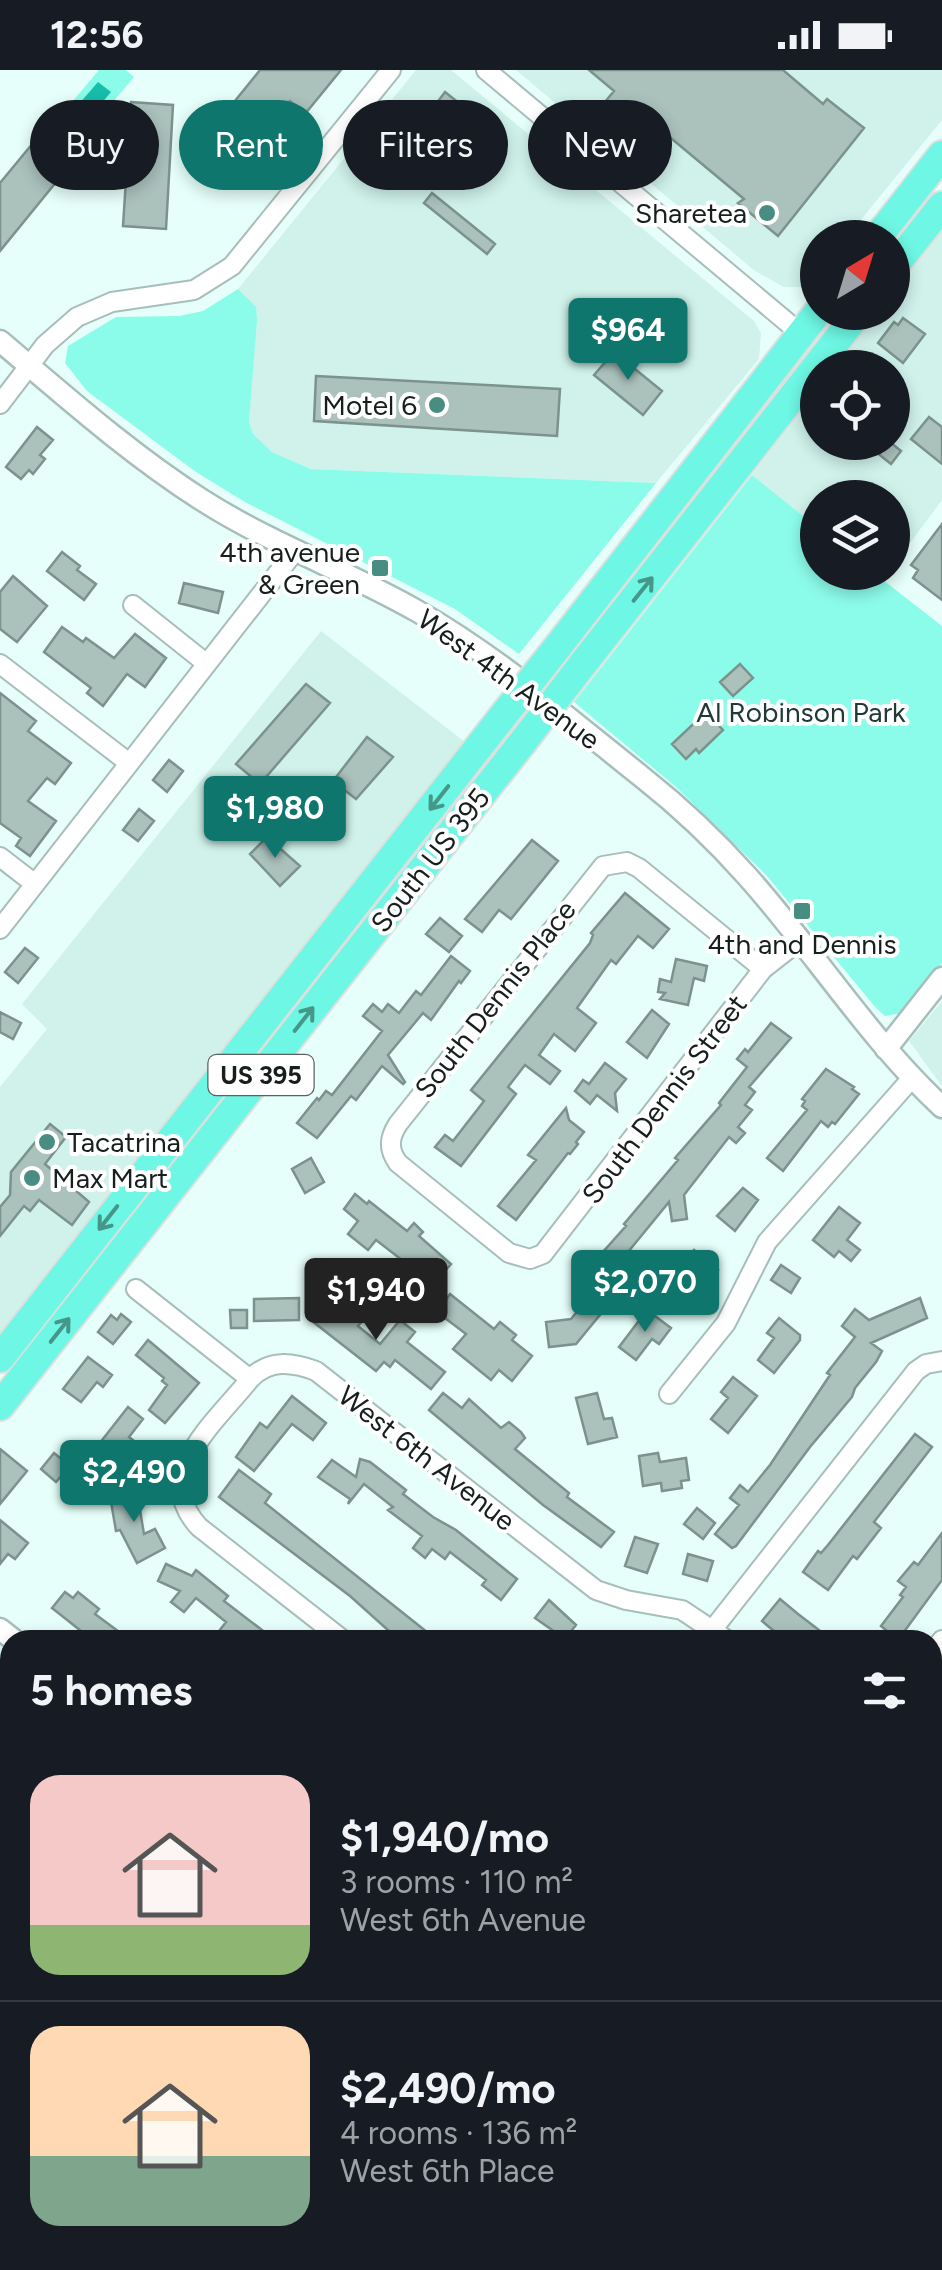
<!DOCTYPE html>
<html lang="en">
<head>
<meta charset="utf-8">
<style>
	body { margin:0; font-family:Figtree,sans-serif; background:#242831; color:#f1f3f6; height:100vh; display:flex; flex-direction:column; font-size:38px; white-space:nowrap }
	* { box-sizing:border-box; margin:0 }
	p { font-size:32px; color:#9ea1a6 }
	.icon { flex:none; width:55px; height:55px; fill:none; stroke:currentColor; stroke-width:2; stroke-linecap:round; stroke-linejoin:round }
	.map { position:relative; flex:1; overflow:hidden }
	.details { position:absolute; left:0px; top:1560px; width:942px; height:640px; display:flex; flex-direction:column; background:#171b24; border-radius:30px 30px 0 0; box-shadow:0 5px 15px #0003 }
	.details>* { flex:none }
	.top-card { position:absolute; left:30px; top:30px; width:882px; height:90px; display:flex; gap:20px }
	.needle { width:65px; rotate:38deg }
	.tools { position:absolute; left:800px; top:150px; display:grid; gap:20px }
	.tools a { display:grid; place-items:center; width:110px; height:110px; border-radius:50%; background:#171b24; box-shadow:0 5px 15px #0003; font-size:50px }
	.price { position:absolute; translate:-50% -85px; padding:0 22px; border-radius:10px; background:#0f766e; color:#fff; font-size:32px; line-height:65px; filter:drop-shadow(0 2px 5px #0008) }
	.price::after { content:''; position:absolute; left:50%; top:60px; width:30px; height:22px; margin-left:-15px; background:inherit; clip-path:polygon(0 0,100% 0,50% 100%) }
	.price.on { background:#222; color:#fff }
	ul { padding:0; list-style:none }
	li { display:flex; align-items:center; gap:30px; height:250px; padding:0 30px }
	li+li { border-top:2px solid #363941 }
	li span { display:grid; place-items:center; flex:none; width:280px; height:200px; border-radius:30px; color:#555 }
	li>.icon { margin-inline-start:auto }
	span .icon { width:120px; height:120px; fill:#fffc; stroke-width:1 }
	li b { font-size:42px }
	h2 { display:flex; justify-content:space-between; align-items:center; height:120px; padding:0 30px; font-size:42px }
	.chip { padding:0 35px; border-radius:45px; background:#171b24; box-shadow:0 5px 15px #0003; font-size:35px; line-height:90px }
	.chip.on { background:#0f766e; color:#fff }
	.status { display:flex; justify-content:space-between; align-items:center; height:70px; padding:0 50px; background:#171b24; direction:ltr }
	.status svg { height:28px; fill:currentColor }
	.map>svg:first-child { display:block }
	.built { fill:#d0f2eb }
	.green { fill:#8cfcea }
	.water { fill:#17beaa }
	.building { fill:#aac1bc; stroke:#7b928d; stroke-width:2.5 }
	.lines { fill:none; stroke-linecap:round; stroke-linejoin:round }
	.minor-casing { stroke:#a7beba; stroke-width:22 }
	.tertiary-casing { stroke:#a7beba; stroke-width:25 }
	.trunk-casing { stroke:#dee0df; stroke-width:32 }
	.minor { stroke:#fff; stroke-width:18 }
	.tertiary { stroke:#fff; stroke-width:20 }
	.trunk { stroke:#6ef7e4; stroke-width:28 }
	.trunk-bridge-casing { stroke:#dee0df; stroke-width:32; stroke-linecap:butt }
	.trunk-bridge { stroke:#6ef7e4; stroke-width:28 }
	.oneway { stroke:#46968a }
	.poi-dot { fill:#488d82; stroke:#fff; stroke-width:4 }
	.labels { text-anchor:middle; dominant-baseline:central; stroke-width:8; stroke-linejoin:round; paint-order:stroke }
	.shield { fill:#fff; stroke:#5c6261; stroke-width:2.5 }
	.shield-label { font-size:25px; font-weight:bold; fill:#161f1d }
	.poi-label { font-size:28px; fill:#161f1d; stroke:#fff; text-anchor:end }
	.street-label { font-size:28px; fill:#161f1d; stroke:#fff }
	.park-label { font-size:28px; fill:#213a35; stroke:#fff }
</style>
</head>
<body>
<div class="status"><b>12:56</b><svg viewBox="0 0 49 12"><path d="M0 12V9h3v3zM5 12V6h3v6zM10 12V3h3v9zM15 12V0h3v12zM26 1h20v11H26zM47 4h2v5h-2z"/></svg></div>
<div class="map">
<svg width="942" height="2200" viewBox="0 0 942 2200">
	<rect width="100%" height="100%" fill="#e6fffa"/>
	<path class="built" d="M416,0H451L754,251L761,263L759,289L656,413L311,399L272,382L253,365L249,352L256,238L238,219Z
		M516,0H942V50L847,167L818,168L817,204L807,217H784L755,201Z
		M942,159V430L893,496L892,428H818L817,457L752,405L817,320L818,372H892V298L835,297L878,243L892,242L893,223Z
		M321,561L465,672L0,1264V1017L47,959L22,934Z
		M942,931V1016L909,971Z"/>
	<path class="green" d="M99,0H126L134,7L96,52L72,32Z
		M238,219L256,237L257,250L249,352L253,364L272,382L311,399L656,413L519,584L455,539L245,432L196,402L87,321L65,293L68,276L116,247L179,246L203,241Z
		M752,405L817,457L818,502L874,503L942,556V893L903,943L885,946L876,938L767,806L676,717L574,632Z"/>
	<path class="water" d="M98,12L111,22L91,46L78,35Z"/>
	<path class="building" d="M260,0H341L305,44L290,31L220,118L187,90Z
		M589,0H783L823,34L827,29L864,58L778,166L738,133L744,129L642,44L628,62L600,38L614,21Z
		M445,22L504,69L483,96L424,50Z
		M131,32L173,35L166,159L123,156Z
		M71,34L95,55L60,95L66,100L0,181V113L33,73L35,75Z
		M432,123L495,174L487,184L424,133Z
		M903,248L925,264L903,293L878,273L894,252L898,255Z
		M614,282L662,321L643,345L594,305Z
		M316,306L560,319L557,366L314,351Z
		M929,347L942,357V394L911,369Z
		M37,357L53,370L40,385L45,389L33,404L29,400L21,409L6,397Z
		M883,372H890L901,381L891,394L876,382Z
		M942,454V530L913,508L918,500L911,495Z
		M62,482L80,496L77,500L96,514L84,530L47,501Z
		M13,506L47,536L17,572L0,559V522Z
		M184,513L223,522L218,543L179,533Z
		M62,557L83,572L86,568L114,588L135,564L166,588L145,617L127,604L103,636L87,623L91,618L44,582Z
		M740,594L753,608L733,626L720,612Z
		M306,614L330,633L260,714L236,694Z
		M0,623L36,651L28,661L71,693L55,714L47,708L28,731L56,751L30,786L16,776L21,768L0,753Z
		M706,642L723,660L699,683L696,679L686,689L672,674Z
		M367,667L393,687L356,729L333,711Z
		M169,690L183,701L167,722L153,710Z
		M139,739L154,751L138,771L123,760Z
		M267,767L300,796L280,816L250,784Z
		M532,770L558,791L511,849L499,840L482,862L465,849Z
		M625,823L669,859L653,878L638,866L616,894L611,890L577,938L596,953L575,981L554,964L539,985L560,1001L550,1014L525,995L508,1017L516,1024L461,1096L435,1077L445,1065L453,1071L484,1031L471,1020L590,873L593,865L591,863Z
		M440,848L462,866L449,882L426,864Z
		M25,878L38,888L18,913L5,902Z
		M451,886L470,901L461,913L459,911L431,950L423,943L388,985L405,1012L403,1014L382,996L356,1030L351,1026L317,1068L297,1053L317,1028L319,1030L326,1021L332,1025L382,961L363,946L373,934L382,942L388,934L399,943L416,921L421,925Z
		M676,889L707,896L704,911L694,908L688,935L660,929L665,923L658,922L660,909L671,912Z
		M652,940L669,954L647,988L627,972Z
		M0,942L21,953L13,969L0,962Z
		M771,953L791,968L749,1017L755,1022L745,1035L752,1040L738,1057L745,1063L736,1073L729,1067L684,1125L687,1149L672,1151L669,1132L601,1215L585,1202L626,1156L624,1154L678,1090L675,1088L721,1035L719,1033L747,997L737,989L745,979L748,982Z
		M605,993L626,1009L615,1023L617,1041L597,1025L590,1034L575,1021L583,1010L589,1014Z
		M826,999L854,1017L852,1019L859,1024L835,1054L832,1052L828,1057L821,1051L783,1101L767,1088L807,1040L802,1036L805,1031L802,1029Z
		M566,1038L569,1050L584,1062L576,1072L578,1074L570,1084L568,1083L516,1150L498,1136L536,1090L528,1085Z
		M50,1054L66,1067L45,1094L89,1132L72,1155L39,1130L30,1141L24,1136L0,1166V1137L10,1125L11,1102Z
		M311,1088L324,1112L305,1123L292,1099Z
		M743,1118L758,1130L735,1161L717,1146Z
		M355,1124L367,1134L369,1131L407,1161L414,1153L423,1162L419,1166L451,1194L433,1214L376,1170L368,1180L348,1164L358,1151L344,1139Z
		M839,1137L860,1153L847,1170L860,1180L851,1191L839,1181L834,1187L813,1170Z
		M694,1180L718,1200L706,1215L699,1209L682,1231L665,1217Z
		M781,1195L800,1208L791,1223L771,1210Z
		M450,1224L494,1259L500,1252L516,1265L512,1270L532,1286L512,1311L499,1300L491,1310L453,1279L466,1264L437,1242Z
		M332,1225L363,1250L358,1256L380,1274L400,1250L415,1262L407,1272L445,1302L431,1319L395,1290L390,1297L384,1292L376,1301L312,1251Z
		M299,1228V1250L254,1251V1229Z
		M588,1228L604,1240L576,1274L549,1277L546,1252L571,1249Z
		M920,1228L927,1248L871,1273L882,1281L876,1292L855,1318L852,1327L810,1377L736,1476L732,1478L715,1464L739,1435L730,1428L740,1415L748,1422L770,1395L830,1305L827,1303L855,1267L842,1256L855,1239L869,1250Z
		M230,1240H247V1258H231Z
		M647,1240L671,1258L659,1274L652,1269L636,1290L619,1277Z
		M121,1244L131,1252L113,1274L98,1262L111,1245L117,1250Z
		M779,1248L800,1265V1270L774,1303L758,1290L774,1268L767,1263Z
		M148,1270L199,1313L165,1353L149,1340L167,1315L162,1311L164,1308L136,1285Z
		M88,1287L112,1305L103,1317L97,1312L81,1332L63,1319Z
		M733,1307L757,1326L728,1363L711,1349L728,1328L721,1322Z
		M443,1323L462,1338L469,1329L501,1358L509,1352L521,1362L525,1368L515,1379L569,1423L567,1427L614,1462L601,1477L543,1435L429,1340Z
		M597,1323L604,1349L612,1348L617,1367L588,1374L576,1328Z
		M292,1326L326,1353L313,1370L292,1354L254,1401L236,1387L260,1353L267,1358Z
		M128,1337L143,1349L129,1367L143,1378L128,1397L99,1374Z
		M915,1364L932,1377L874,1452L881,1458L857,1489L853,1486L828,1520L803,1502L818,1481L821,1483L828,1475Z
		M0,1379L27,1401L0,1434Z
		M54,1383L70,1396L56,1412L41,1399Z
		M658,1383L660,1392L686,1388L689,1410L681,1411L682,1418L662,1421L661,1413L643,1416L639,1386Z
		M360,1389L370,1392L406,1420L403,1424L433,1447L456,1460L517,1509L501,1530L482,1515L486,1510L450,1482L445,1489L432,1479L425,1488L413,1478L422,1466L388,1440L393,1437L364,1414L348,1434L350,1429L318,1407L332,1390L356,1407Z
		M239,1400L271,1424L265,1433L437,1570H399L350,1526L219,1427Z
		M131,1415L136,1435L139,1434L144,1464L155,1459L165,1478L137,1493L120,1460L116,1461L110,1426L118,1424L117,1417Z
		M697,1438L715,1453L703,1469L684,1454Z
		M0,1450L28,1473L15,1489L8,1484L0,1494Z
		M942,1463V1510L898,1570L881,1556L903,1527L900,1525L906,1517L898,1511L914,1492L918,1495Z
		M635,1467L658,1474L647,1503L625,1496Z
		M688,1484L713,1491L707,1511L683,1504Z
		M166,1494L192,1506L196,1500L228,1526L224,1531L275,1570H223L216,1565L226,1552L196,1528L184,1542L171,1532L180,1521L158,1511Z
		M65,1522L73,1528L78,1522L99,1539L95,1544L130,1570H96L81,1561L52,1538Z
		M780,1529L798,1544L832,1570H786L769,1557L762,1551Z
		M549,1530L576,1555L565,1569L535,1548Z
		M942,2173V2195L938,2200H921L932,2190Z"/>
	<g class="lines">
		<defs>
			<path id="minor" d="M486,0L800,263
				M0,334L45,275L77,247L112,232L194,220L232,196L391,0
				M133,535L207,594
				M0,594L129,693
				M0,787L35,814
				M0,859L295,481
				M763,899L639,798L627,792L603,796L398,1054C389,1068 388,1079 398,1093L509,1183L530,1189L543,1184L763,899L800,870
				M136,1219L250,1309C269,1289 292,1292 316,1301L596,1520L626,1530L682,1540L727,1570
				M250,1309C217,1351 150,1404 199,1457L343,1570
				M669,1324L726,1253L767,1172L912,1008
				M713,1559L916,1301L926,1294L942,1291
				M932,1582L942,1570
				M0,1853L10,1840
				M0,2052L10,2060
				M175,2190L188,2200
				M380,2200L388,2190
				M698,2200L706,2190"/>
			<path id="tertiary" d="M0,271C66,327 130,384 202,430C271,474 347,501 417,541C498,587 570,650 642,707C680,737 715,770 747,806C814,881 868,968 942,1037
				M886,979L942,908
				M0,1559L14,1570
				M800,2190L813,2200"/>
			<path id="trunk" d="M877,168L942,85
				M892,199L942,136
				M556,579L818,242
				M582,595L859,242
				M0,1288L499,651
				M0,1336L522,673"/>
		</defs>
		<use href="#minor" class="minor-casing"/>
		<use href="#tertiary" class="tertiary-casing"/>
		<use href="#trunk" class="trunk-casing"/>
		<use href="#minor" class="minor"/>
		<use href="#tertiary" class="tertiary"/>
		<use href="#trunk" class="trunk"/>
		<defs>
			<path id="trunk-bridge" d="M499,651L556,579
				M522,673L582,595"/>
		</defs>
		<use href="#trunk-bridge" class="trunk-bridge-casing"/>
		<use href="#trunk-bridge" class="trunk-bridge"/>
	</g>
	<defs><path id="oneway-shaft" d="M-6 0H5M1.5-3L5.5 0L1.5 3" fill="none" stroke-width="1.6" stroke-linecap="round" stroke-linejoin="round" transform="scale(2.5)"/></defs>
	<g class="oneway">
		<use href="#oneway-shaft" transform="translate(643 519) rotate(-51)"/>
		<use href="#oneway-shaft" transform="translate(439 728) rotate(128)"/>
		<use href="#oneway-shaft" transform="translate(304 949) rotate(-52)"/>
		<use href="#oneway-shaft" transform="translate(108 1148) rotate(128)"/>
		<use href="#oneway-shaft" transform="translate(60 1260) rotate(-52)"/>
	</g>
	<g class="poi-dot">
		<circle cx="767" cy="143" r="10"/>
		<circle cx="437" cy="335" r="10"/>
		<rect x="370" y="488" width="20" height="20" rx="5"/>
		<rect x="792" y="831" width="20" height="20" rx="5"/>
		<circle cx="47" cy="1072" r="10"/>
		<circle cx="32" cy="1108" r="10"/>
	</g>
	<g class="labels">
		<rect class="shield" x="208.5" y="985" width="105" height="40" rx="8"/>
		<g class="shield-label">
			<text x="261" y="1005">US 395</text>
		</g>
		<g class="poi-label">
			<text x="747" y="143">Sharetea</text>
			<text x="417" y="335">Motel 6</text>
			<text x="360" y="482">4th avenue<tspan x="360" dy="32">&amp; Green</tspan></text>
			<text x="802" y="874" text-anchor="middle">4th and Dennis</text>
			<text x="67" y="1072" text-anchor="start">Tacatrina</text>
			<text x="52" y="1108" text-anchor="start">Max Mart</text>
		</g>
		<g class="street-label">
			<text transform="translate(509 609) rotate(36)">West 4th Avenue</text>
			<text transform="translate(430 790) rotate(-52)">South US 395</text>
			<text transform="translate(495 929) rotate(-52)">South Dennis Place</text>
			<text transform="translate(664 1029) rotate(-53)">South Dennis Street</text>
			<text transform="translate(427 1388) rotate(38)">West 6th Avenue</text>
		</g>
		<g class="park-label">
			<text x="801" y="642">Al Robinson Park</text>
		</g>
	</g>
</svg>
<div class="tools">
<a><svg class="needle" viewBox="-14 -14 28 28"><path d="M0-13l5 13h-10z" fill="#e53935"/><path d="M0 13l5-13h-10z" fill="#9ea1a6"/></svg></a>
<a><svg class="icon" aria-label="locate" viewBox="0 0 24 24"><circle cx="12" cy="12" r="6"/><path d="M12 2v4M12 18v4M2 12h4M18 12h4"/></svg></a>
<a><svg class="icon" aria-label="layers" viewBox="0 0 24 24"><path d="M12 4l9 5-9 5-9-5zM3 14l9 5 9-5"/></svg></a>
</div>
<b class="price" style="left:628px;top:313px">$964</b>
<b class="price" style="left:275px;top:791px">$1,980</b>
<b class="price" style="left:645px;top:1265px">$2,070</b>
<b class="price on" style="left:376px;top:1273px">$1,940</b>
<b class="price" style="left:134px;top:1455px">$2,490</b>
<div class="top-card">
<a class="chip">Buy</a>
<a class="chip on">Rent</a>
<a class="chip">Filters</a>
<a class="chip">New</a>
</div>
<section class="details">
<h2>5 homes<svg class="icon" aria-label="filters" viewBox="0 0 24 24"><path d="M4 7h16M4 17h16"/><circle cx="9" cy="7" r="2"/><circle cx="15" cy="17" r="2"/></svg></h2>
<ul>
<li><span style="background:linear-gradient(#f6c9c9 75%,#8fb573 0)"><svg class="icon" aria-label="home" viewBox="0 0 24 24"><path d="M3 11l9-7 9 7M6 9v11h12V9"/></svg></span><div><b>$1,940/mo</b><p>3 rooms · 110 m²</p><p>West 6th Avenue</p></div></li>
<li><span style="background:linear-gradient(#ffd9b3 65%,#7fa58c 0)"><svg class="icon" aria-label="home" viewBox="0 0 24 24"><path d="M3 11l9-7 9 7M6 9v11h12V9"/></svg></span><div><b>$2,490/mo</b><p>4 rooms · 136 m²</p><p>West 6th Place</p></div></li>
</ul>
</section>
</div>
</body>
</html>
